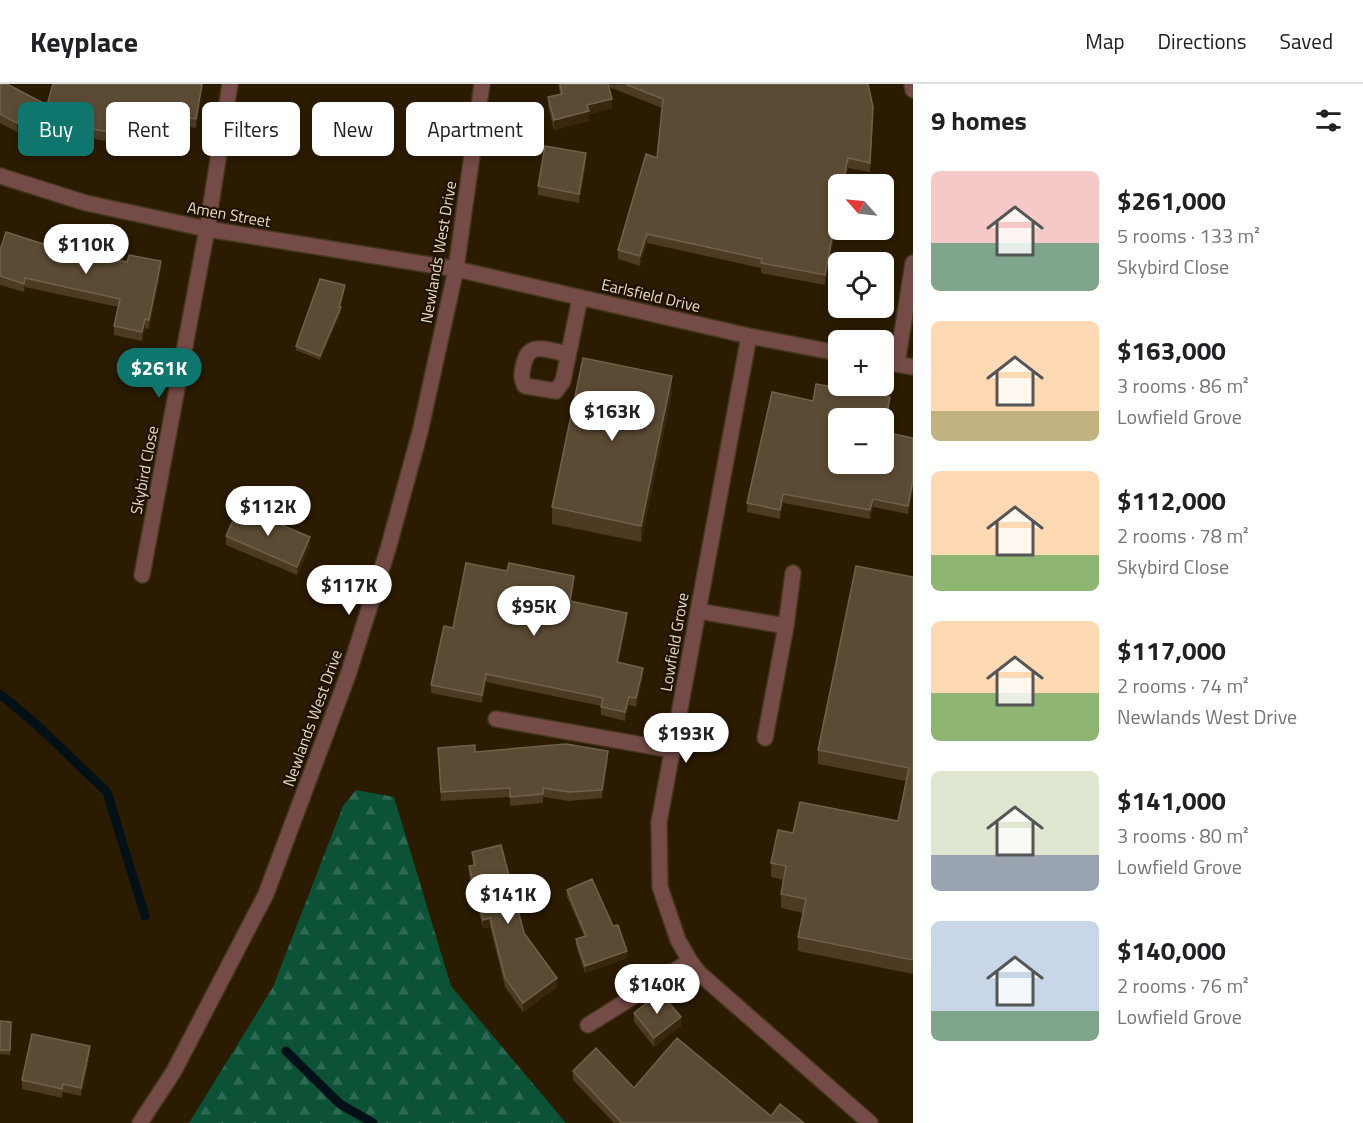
<!DOCTYPE html>
<html lang="en">
<head>
<meta charset="utf-8">
<style>
	body { margin:0; font-family:"Titillium Web",sans-serif; background:#f6f6f6; color:#202124; height:100vh; display:flex; flex-direction:column; font-size:22px; white-space:nowrap }
	* { box-sizing:border-box; margin:0 }
	p { font-size:20px; color:#757577 }
	.icon { flex:none; width:33px; height:33px; fill:none; stroke:currentColor; stroke-width:2; stroke-linecap:round; stroke-linejoin:round }
	.map { position:relative; flex:1; overflow:hidden }
	.panel { display:flex; flex-direction:column; background:#fff; width:450px }
	.panel>* { flex:none }
	.top-card { position:absolute; left:18px; top:18px; width:570px; height:54px; display:flex; gap:12px }
	.needle { width:39px; rotate:297deg }
	.fabs { position:absolute; left:828px; top:90px; display:grid; gap:12px }
	.fabs a { display:grid; place-items:center; width:66px; height:66px; border-radius:9px; background:#fff; box-shadow:0 3px 9px #0003; font-size:30px }
	.price { position:absolute; translate:-50% -51px; padding:0 14px; border-radius:21px; background:#fff; color:#222; font-size:20px; line-height:39px; filter:drop-shadow(0 2px 3px #0008) }
	.price::after { content:''; position:absolute; left:50%; top:36px; width:18px; height:14px; margin-left:-9px; background:inherit; clip-path:polygon(0 0,100% 0,50% 100%) }
	.price.current { background:#0f766e; color:#fff }
	ul { padding:0; list-style:none }
	li { display:flex; align-items:center; gap:18px; height:150px; padding:0 18px }
	li span { display:grid; place-items:center; flex:none; width:168px; height:120px; border-radius:9px; color:#555 }
	li>.icon { margin-inline-start:auto }
	span .icon { width:72px; height:72px; fill:#fffc; stroke-width:1 }
	li b { font-size:26px }
	h2 { display:flex; justify-content:space-between; align-items:center; height:72px; padding:0 18px; font-size:26px }
	.chip { padding:0 21px; border-radius:9px; background:#fff; box-shadow:0 3px 9px #0003; font-size:21px; line-height:54px }
	.chip.current { background:#0f766e; color:#fff }
	header { display:flex; align-items:center; gap:36px; box-sizing:border-box; height:84px; padding:0 30px; background:#fff; border-bottom:2px solid #e0e0e0 }
	header strong { font-size:28px }
	nav { display:flex; gap:33px; margin-inline-start:auto; font-size:21px }
	main { display:flex; flex:1; min-height:0 }
	.map>svg:first-child { display:block }
	.forest { fill:url(#forest-firs) }
	.lines { fill:none; stroke-linecap:round; stroke-linejoin:round }
	.stream { stroke:#021117; stroke-width:9 }
	.minor-casing { stroke:#44361d; stroke-width:18 }
	.minor { stroke:#754b47; stroke-width:15 }
	.wall { fill:#4c3a22 }
	.shaded-wall { fill:#38260d }
	.building { fill:#5c4b34; stroke:#71614b; stroke-width:1.5 }
	.labels { text-anchor:middle; dominant-baseline:central; stroke-width:4.5; stroke-linejoin:round; paint-order:stroke }
	.street-label { font-size:16px; fill:#e2d9c9; stroke:#201200 }
</style>
</head>
<body>
<header>
<strong>Keyplace</strong>
<nav><a>Map</a><a>Directions</a><a>Saved</a></nav>
</header>
<main>
<div class="map">
<svg width="913" height="1039" viewBox="0 0 913 1039">
	<defs>
		<pattern id="forest-firs" width="22" height="20" patternUnits="userSpaceOnUse" patternTransform="scale(1.5)"><rect width="22" height="20" fill="#0b5237"/><path d="M5 1l3.5 6h-7zM16 11l3.5 6h-7z" fill="#2e6a53"/></pattern>
	</defs>
	<rect width="100%" height="100%" fill="#2a1b01"/>
	<path class="forest" d="M356,706L394,713L451,902L566,1039H189L273,903L343,722Z"/>
	<g class="lines">
		<path class="stream" d="M0,610L37,641L107,708L145,832
			M286,967L340,1020L373,1039"/>
		<defs>
			<path id="minor" d="M912,0L913,6
				M0,92L86,119L207,145L456,185L749,252L838,269
				M749,252L659,738L660,803L678,856L690,877L699,889L870,1039
				M568,270C550,267 529,256 524,279C522,288 520,294 525,302L556,307L563,297L580,214
				M884,278L913,283
				M897,280L913,179
				M142,491L207,145L230,0
				M698,527L786,542L765,654
				M786,542L793,489
				M496,635L672,666
				M588,941L690,877
				M140,1039L174,987L266,810L348,591L388,465L420,348L456,185L482,0"/>
		</defs>
		<use href="#minor" class="minor-casing"/>
		<use href="#minor" class="minor"/>
	</g>
	<path class="wall" d="M0,0L47,21L203,0L196,44L189,43L188,52L140,45L137,62L94,55L91,64L18,45L17,48L0,39Z
		M558,0H868L873,33L870,88L848,84L845,100H838V132L825,201L761,189V184L647,159L640,182L618,175V166L657,74L662,24L609,3L612,24L589,30V37L554,46L548,22V13L560,10Z
		M586,78L579,119L538,111V102Z
		M0,166L68,168L161,186L149,245L145,244L142,257L114,251V242L118,223L25,203L24,208L0,201Z
		M345,206L340,223L341,228L320,276L296,266V262Z
		M672,309L641,458L552,440V423Z
		M813,317L890,322L885,348L913,354V405L908,430L873,423L870,435L783,419L780,435L747,428V419Z
		M226,452L310,462L297,491L226,461Z
		M913,493V890L798,867V853L803,829L781,824V810L784,796L771,793V779L793,749L898,737L906,697L818,680V666Z
		M574,500L571,517L627,537L618,579L643,593L636,623L629,621L625,637L601,631V622L486,598L482,619L431,609V601L453,544Z
		M438,664L475,668L608,676L602,714L569,717L543,713V719L510,722V713L441,717Z
		M472,768L524,849L557,903L523,928L505,903L490,843L483,844L469,791V782L473,781Z
		M567,806L627,874L585,889L576,862V855L584,852L567,813Z
		M634,929L681,942L654,963L634,938Z
		M0,937L11,938L10,971L0,970Z
		M90,970L81,1012L63,1008L62,1014L22,1005V996Z
		M573,987L634,1004L804,1039H614L573,996Z"/>
	<path class="shaded-wall" d="M202,0H203L196,44V35Z
		M612,15V24L589,30V37L554,46V36L587,21Z
		M18,36V45L17,48V39Z
		M140,37V45L137,62V53Z
		M94,46V55L91,64V56Z
		M586,69V78L579,119V110Z
		M848,74V84L845,100H843Z
		M838,123V132L825,201V191Z
		M647,150V159L640,182V172Z
		M161,177V186L149,245V236Z
		M25,194V203L24,208V200Z
		M345,201V206L339,226L341,223V228L320,276V272L339,223Z
		M145,235V244L142,257V248Z
		M672,292V309L641,458V442Z
		M890,313V322L884,354V345Z
		M913,396V405L908,430V422Z
		M783,410V419L780,435V426Z
		M873,415V423L870,435V426Z
		M310,453V462L297,491V483Z
		M574,492V500L570,525V517Z
		M627,529V537L617,587V578Z
		M643,584V593L636,623V614Z
		M486,590V598L482,619V611Z
		M629,613V621L625,637V628Z
		M608,667V676L602,714V706Z
		M490,834V843L483,844V836Z
		M627,867V874L585,889V882Z
		M557,894V903L523,928V919Z
		M681,933V942L654,963V954Z
		M90,962V970L81,1012V1004Z"/>
	<path class="building" d="M0,0H7L47,21L53,0H202L196,35L189,34L188,44L140,37L137,53L92,45L94,46L91,56L18,36L17,39L0,30Z
		M560,0H608L612,15L587,21L589,27L554,36L548,13L562,10Z
		M625,0H868L873,23L870,79L848,74L843,100H838V123L825,191L761,179L762,175L647,150L640,172L618,166L646,70L657,74L663,15Z
		M545,62L586,69L579,110L538,102Z
		M6,148L68,168L69,165L127,178L129,171L161,177L149,236L145,235L142,248L114,242L120,215L25,194L24,200L0,192V166Z
		M320,195L345,201L339,223H341L320,272L296,262Z
		M583,274L672,292L641,442L552,423Z
		M816,300L890,313L884,345V334H838V380H884V348L913,354V396L908,422L873,415L870,426L783,410L780,426L747,419L772,308L813,317Z
		M239,423L310,453L297,483L226,452Z
		M466,479L507,487L509,479L574,492L570,517L627,529L617,578L643,584L636,614L629,613L625,628L601,623L603,614L486,590L482,611L431,601L444,542L453,544Z
		M856,482L913,493V876L798,853L806,815L781,810L786,782L771,779L778,746L793,749L800,718L898,737L909,684L818,666Z
		M566,660L608,667L602,706L569,708L543,704V710L510,713V704L441,708L438,664L475,661V668Z
		M501,761L524,849L557,894L523,919L505,894L490,834L483,836L469,782L475,781L472,768Z
		M592,795L613,842L618,841L627,867L585,882L576,855L586,852L567,806Z
		M660,908L681,933L654,954L634,929Z
		M0,937L11,938L10,966H0Z
		M32,950L90,962L81,1004L63,1000L62,1005L22,996Z
		M677,954L771,1032L780,1020L804,1039H622L573,987L596,964L634,1004Z"/>
	<g class="labels">
		<g class="street-label">
			<text transform="translate(229 130) rotate(10)">Amen Street</text>
			<text transform="translate(438 168) rotate(-80)">Newlands West Drive</text>
			<text transform="translate(651 211) rotate(13)">Earlsfield Drive</text>
			<text transform="translate(144 386) rotate(-79)">Skybird Close</text>
			<text transform="translate(674 558) rotate(-80)">Lowfield Grove</text>
			<text transform="translate(312 634) rotate(-70)">Newlands West Drive</text>
		</g>
	</g>
</svg>
<div class="fabs">
<a><svg class="needle" viewBox="-14 -14 28 28"><path d="M0-13l5 13h-10z" fill="#e53935"/><path d="M0 13l5-13h-10z" fill="#757577"/></svg></a>
<a><svg class="icon" aria-label="locate" viewBox="0 0 24 24"><circle cx="12" cy="12" r="6"/><path d="M12 2v4M12 18v4M2 12h4M18 12h4"/></svg></a>
<a>+</a>
<a>−</a>
</div>
<b class="price" style="left:86px;top:191px">$110K</b>
<b class="price current" style="left:159px;top:315px">$261K</b>
<b class="price" style="left:612px;top:358px">$163K</b>
<b class="price" style="left:268px;top:453px">$112K</b>
<b class="price" style="left:349px;top:532px">$117K</b>
<b class="price" style="left:534px;top:553px">$95K</b>
<b class="price" style="left:686px;top:680px">$193K</b>
<b class="price" style="left:508px;top:841px">$141K</b>
<b class="price" style="left:657px;top:931px">$140K</b>
<div class="top-card">
<a class="chip current">Buy</a>
<a class="chip">Rent</a>
<a class="chip">Filters</a>
<a class="chip">New</a>
<a class="chip">Apartment</a>
</div>
</div>
<section class="panel">
<h2>9 homes<svg class="icon" aria-label="filters" viewBox="0 0 24 24"><path d="M4 7h16M4 17h16"/><circle cx="9" cy="7" r="2"/><circle cx="15" cy="17" r="2"/></svg></h2>
<ul>
<li><span style="background:linear-gradient(#f6c9c9 60%,#7fa58c 0)"><svg class="icon" aria-label="home" viewBox="0 0 24 24"><path d="M3 11l9-7 9 7M6 9v11h12V9"/></svg></span><div><b>$261,000</b><p>5 rooms · 133 m²</p><p>Skybird Close</p></div></li>
<li><span style="background:linear-gradient(#ffd9b3 75%,#c2b280 0)"><svg class="icon" aria-label="home" viewBox="0 0 24 24"><path d="M3 11l9-7 9 7M6 9v11h12V9"/></svg></span><div><b>$163,000</b><p>3 rooms · 86 m²</p><p>Lowfield Grove</p></div></li>
<li><span style="background:linear-gradient(#ffd9b3 70%,#8fb573 0)"><svg class="icon" aria-label="home" viewBox="0 0 24 24"><path d="M3 11l9-7 9 7M6 9v11h12V9"/></svg></span><div><b>$112,000</b><p>2 rooms · 78 m²</p><p>Skybird Close</p></div></li>
<li><span style="background:linear-gradient(#ffd9b3 60%,#8fb573 0)"><svg class="icon" aria-label="home" viewBox="0 0 24 24"><path d="M3 11l9-7 9 7M6 9v11h12V9"/></svg></span><div><b>$117,000</b><p>2 rooms · 74 m²</p><p>Newlands West Drive</p></div></li>
<li><span style="background:linear-gradient(#dfe7d0 70%,#9aa5b1 0)"><svg class="icon" aria-label="home" viewBox="0 0 24 24"><path d="M3 11l9-7 9 7M6 9v11h12V9"/></svg></span><div><b>$141,000</b><p>3 rooms · 80 m²</p><p>Lowfield Grove</p></div></li>
<li><span style="background:linear-gradient(#c9d6e8 75%,#7fa58c 0)"><svg class="icon" aria-label="home" viewBox="0 0 24 24"><path d="M3 11l9-7 9 7M6 9v11h12V9"/></svg></span><div><b>$140,000</b><p>2 rooms · 76 m²</p><p>Lowfield Grove</p></div></li>
</ul>
</section>
</main>
</body>
</html>
